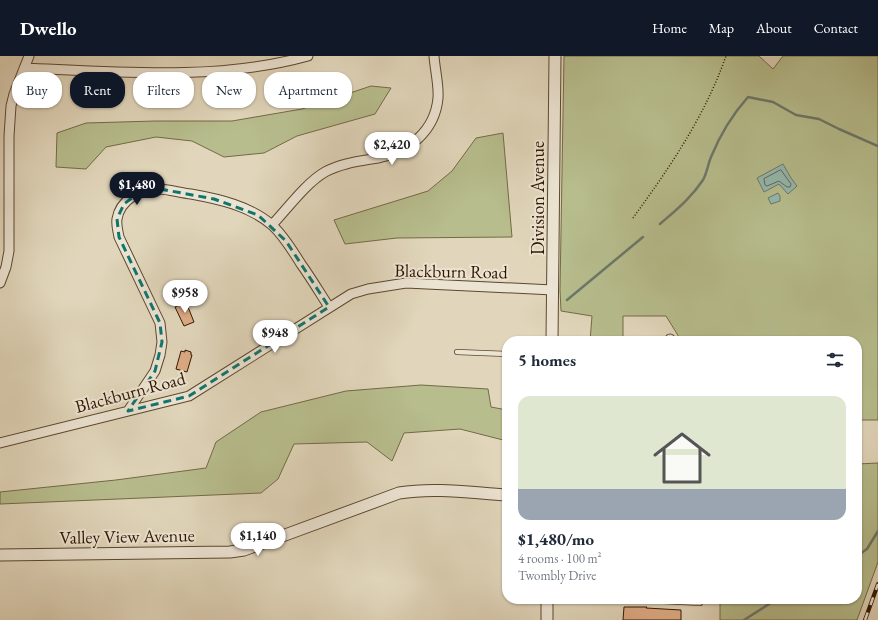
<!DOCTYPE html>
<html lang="en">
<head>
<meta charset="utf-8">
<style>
	body { margin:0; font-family:"EB Garamond",serif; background:#f2f2f3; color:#1f2937; height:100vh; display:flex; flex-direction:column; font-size:15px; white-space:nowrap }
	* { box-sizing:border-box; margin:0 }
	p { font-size:13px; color:#747a83 }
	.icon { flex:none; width:22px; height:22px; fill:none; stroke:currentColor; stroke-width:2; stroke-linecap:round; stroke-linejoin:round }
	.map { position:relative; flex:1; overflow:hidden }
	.drawer { position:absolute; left:502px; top:280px; width:360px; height:268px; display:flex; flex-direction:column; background:#fff; border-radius:16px; box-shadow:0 1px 3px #0004 }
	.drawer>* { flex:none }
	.hud { position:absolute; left:12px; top:16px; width:380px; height:36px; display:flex; gap:8px }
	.price { position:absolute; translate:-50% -34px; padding:0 9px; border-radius:14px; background:#fff; color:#222; font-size:13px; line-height:26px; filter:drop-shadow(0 1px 2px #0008) }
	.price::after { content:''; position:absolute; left:50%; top:24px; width:12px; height:9px; margin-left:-6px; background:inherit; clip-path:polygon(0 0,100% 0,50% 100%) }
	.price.current { background:#111827; color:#fff }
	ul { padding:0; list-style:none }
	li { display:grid; align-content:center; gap:8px; height:212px; padding:0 16px }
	li span { display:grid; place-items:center; height:124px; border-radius:12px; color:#555 }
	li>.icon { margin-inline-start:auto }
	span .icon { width:72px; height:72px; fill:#fffc; stroke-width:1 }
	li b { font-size:17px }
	h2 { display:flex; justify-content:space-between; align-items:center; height:48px; padding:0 16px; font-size:17px }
	.chip { padding:0 14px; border-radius:16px; background:#fff; box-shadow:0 1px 3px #0004; font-size:14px; line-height:36px }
	.chip.current { background:#111827; color:#fff }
	header { display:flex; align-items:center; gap:24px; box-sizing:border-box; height:56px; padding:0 20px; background:#111827; color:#fff }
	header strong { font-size:19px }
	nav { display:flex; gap:22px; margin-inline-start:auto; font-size:14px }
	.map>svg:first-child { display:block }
	.green { fill:#b7bd8d; stroke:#746a46 }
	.water { fill:#94b9b0; stroke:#6c786a }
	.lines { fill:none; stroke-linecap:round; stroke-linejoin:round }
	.shore { stroke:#626858; stroke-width:1 }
	.stream { stroke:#6c786a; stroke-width:2.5 }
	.building { fill:#deab85; stroke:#311700 }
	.service-casing { stroke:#5d472f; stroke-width:6 }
	.minor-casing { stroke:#5d472f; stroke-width:11 }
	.tertiary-casing { stroke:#5d472f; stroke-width:13 }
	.path { stroke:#311700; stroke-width:1.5; stroke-dasharray:1 2; stroke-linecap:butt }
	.service { stroke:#ece4d3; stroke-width:4.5 }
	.minor { stroke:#ece4d3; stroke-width:9 }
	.tertiary { stroke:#ece4d3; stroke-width:11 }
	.rail-casing { stroke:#311700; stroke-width:4 }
	.rail { stroke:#ece4d3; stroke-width:2.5; stroke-dasharray:8; stroke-linecap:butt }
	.marked { fill:none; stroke:#0f766e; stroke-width:3; stroke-dasharray:8 5; stroke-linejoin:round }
	.labels { text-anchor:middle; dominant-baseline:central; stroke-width:4; stroke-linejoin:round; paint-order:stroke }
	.street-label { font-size:18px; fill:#311700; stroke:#ece4d3 }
</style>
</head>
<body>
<header>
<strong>Dwello</strong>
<nav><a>Home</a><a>Map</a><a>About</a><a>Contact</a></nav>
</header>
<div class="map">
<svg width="878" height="564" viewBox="0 0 878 564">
	<rect width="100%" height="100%" fill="#e1d6bb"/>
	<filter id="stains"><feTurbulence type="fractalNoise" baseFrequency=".005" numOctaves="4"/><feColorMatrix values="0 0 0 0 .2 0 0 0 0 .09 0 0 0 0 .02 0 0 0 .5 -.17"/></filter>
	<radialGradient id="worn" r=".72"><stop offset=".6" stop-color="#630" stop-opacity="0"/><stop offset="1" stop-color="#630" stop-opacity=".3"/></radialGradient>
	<path class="green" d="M564,0H759L773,13L783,0H878V364H857V285H679V281L666,260H623V285H590L592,260L561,255L560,234Z
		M371,30L391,32L375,58L297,80L264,97L224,101L192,85L156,81L106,91L86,113L56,111L57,77L86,67L155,65H232L302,53Z
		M503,77L512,181L397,182L345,188L334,164L428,135L452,115L476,82Z
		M421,329L488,333L491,351L507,354V385L460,373L404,377L392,405L367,386L294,388L278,423L261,437L0,448V436L116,424L206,412L216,386L261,356L346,335Z
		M878,407V506L857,564H720V543H857V408Z"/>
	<path class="water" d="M783,108L791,122L797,130L788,138L779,128L764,136L757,122Z
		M778,137L780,140V145L771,148L768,142Z"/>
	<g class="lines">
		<path class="shore" d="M781,114L791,128L790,131H787L779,125L767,130L765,129L764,123Z"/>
		<path class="stream" d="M660,168C676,154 691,142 703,124C707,117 708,108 711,101C720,79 732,59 748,41L773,46L796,59L819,63L839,73L878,90
			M567,244L643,181
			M857,500L867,493L878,475
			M744,564L777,543"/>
	</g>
	<path class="building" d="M186,246L194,266L184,270L175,251Z
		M185,294L191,296V299H192L187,316L176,313L181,295L185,296Z
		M624,551H647L646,552L681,554V564H623Z"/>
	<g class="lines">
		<defs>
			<path id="service" d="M457,296L507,298
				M626,543L700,547"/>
			<path id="minor" d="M24,12C117,16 218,25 308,0
				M272,169C287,153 307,126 325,116C341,107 361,105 378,102C409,96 435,75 438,42C439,29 435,14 434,0
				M0,227L6,211L9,195V80L11,50L14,38L29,0
				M670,283V285
				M128,355L155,315L160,299L162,286L160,267L119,181C118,175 116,169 117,163C120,144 140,133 158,133C169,133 180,137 191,138C219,143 250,150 272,169C284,180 292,194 301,208C311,222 320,237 329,251
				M0,387L189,340L351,238L368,233L406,227L553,234"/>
			<path id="tertiary" d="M552,285L555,0
				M0,499L230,496L244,494L258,489L399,437C435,431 472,437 507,439
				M547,564V543"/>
		</defs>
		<use href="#service" class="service-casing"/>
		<use href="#minor" class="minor-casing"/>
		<use href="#tertiary" class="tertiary-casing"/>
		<path class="path" d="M633,162C670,111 705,60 726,0"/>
		<use href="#service" class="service"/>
		<use href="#minor" class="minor"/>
		<use href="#tertiary" class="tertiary"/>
		<defs>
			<path id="rail" d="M865,564L878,528"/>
		</defs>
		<use href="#rail" class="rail-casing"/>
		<use href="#rail" class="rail"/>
	</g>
	<path class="marked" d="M160,133L214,143L258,159L286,185L329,251L189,340L128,355L155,315L162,286L160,267L119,181L117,163L124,148L137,138Z"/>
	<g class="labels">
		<g class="street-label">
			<text transform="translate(537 142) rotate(-90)">Division Avenue</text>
			<text transform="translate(451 215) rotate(1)">Blackburn Road</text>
			<text transform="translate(130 336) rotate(-15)">Blackburn Road</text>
			<text transform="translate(127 480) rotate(-1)">Valley View Avenue</text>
		</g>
	</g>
	<rect width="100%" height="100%" filter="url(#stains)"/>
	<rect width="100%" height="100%" fill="url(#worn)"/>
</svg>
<b class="price" style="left:392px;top:110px">$2,420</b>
<b class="price current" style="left:137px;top:150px">$1,480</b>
<b class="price" style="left:185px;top:258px">$958</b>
<b class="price" style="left:275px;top:298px">$948</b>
<b class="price" style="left:258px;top:501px">$1,140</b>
<div class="hud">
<a class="chip">Buy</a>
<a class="chip current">Rent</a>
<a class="chip">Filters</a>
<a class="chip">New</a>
<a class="chip">Apartment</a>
</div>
<section class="drawer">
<h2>5 homes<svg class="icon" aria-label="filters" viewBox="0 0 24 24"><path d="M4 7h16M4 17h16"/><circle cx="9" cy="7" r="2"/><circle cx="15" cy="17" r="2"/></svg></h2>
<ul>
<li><span style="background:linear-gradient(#dfe7d0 75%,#9aa5b1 0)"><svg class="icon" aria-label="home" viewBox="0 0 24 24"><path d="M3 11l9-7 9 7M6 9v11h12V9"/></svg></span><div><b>$1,480/mo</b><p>4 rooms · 100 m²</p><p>Twombly Drive</p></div></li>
</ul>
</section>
</div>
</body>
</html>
